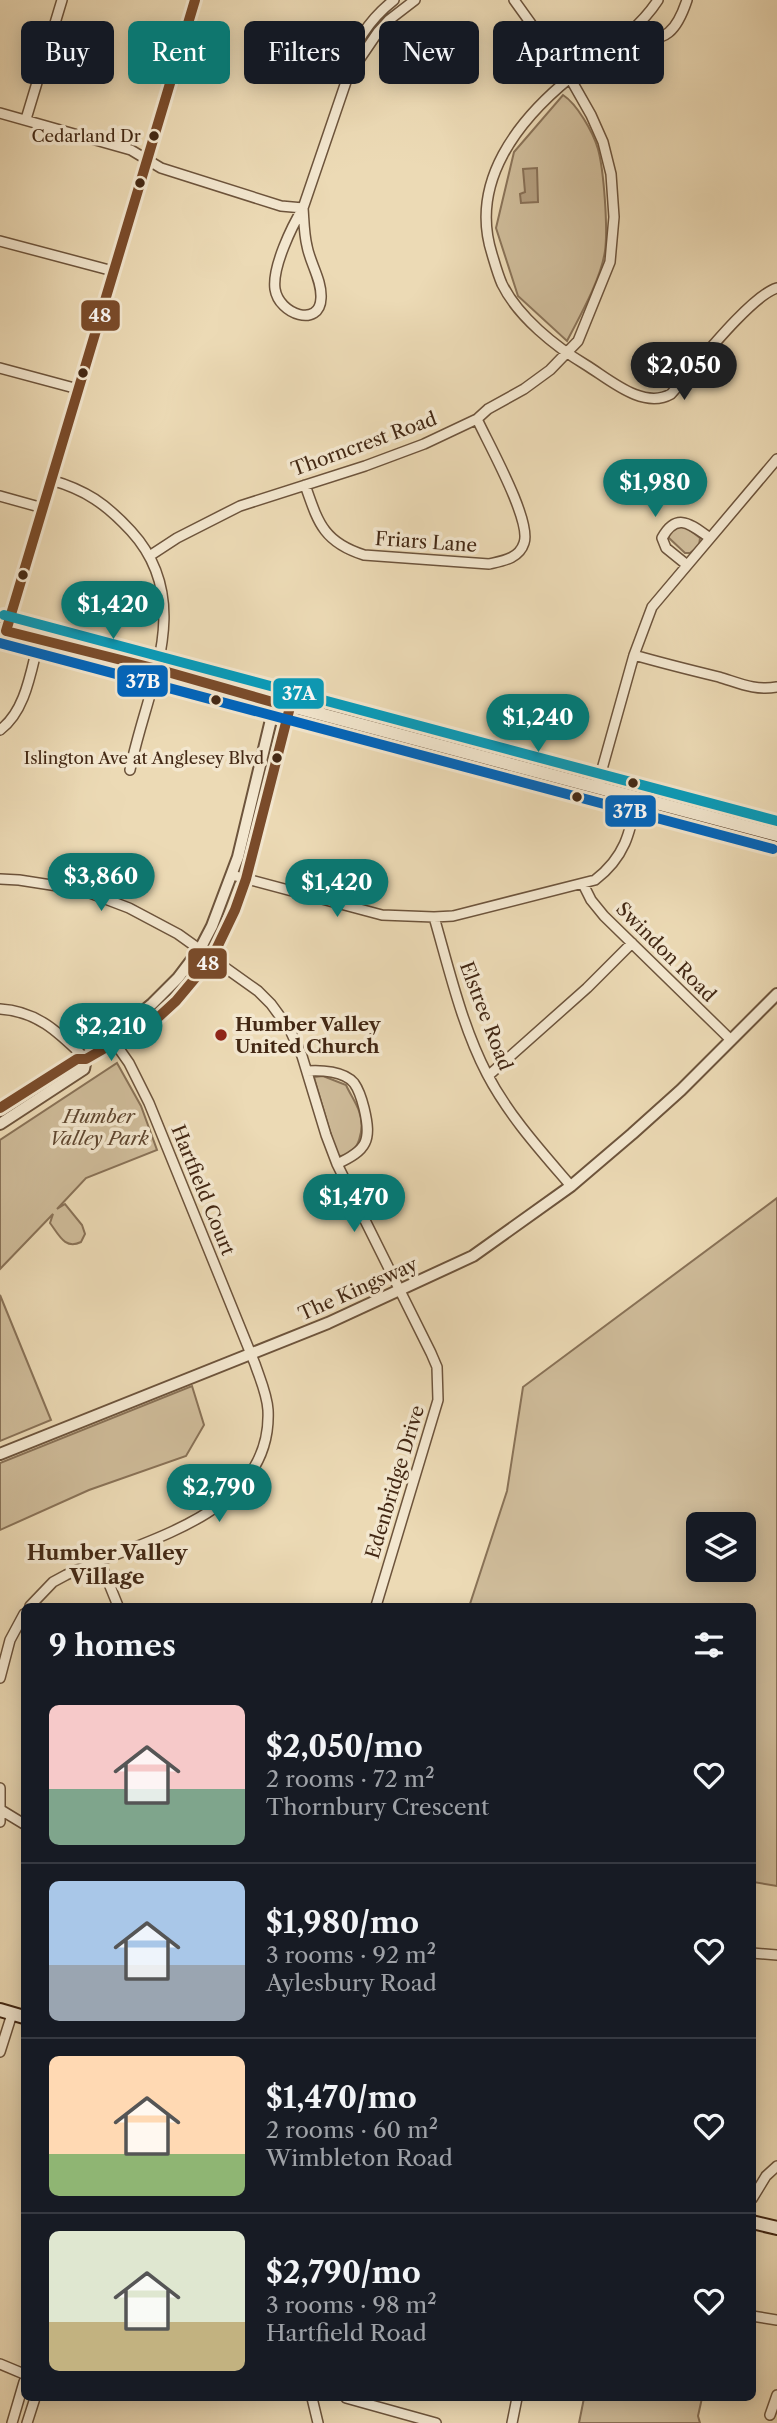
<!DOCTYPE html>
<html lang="en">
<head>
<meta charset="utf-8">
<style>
	body { margin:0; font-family:"Libre Caslon Text",serif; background:#242831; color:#f1f3f6; height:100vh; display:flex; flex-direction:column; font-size:26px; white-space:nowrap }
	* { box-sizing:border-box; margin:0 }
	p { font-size:23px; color:#9ea1a6 }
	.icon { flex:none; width:38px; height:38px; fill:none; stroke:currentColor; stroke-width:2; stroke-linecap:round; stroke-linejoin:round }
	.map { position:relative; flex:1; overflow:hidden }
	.drawer { position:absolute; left:21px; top:1603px; width:735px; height:798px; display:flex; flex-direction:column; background:#171b24; border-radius:10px; box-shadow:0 4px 18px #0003 }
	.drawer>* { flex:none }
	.top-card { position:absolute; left:21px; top:21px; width:735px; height:63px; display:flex; gap:14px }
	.fabs { position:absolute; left:686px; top:1512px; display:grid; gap:14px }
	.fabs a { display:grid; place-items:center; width:70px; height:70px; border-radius:10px; background:#171b24; box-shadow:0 4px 18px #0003; font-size:35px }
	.price { position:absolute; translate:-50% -60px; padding:0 16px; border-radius:24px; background:#0f766e; color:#fff; font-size:23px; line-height:46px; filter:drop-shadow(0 2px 4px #0008) }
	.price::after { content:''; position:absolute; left:50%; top:42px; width:21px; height:16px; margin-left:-10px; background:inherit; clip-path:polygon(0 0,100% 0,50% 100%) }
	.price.selected { background:#222; color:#fff }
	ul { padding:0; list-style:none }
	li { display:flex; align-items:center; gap:21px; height:175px; padding:0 28px }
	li+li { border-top:2px solid #363941 }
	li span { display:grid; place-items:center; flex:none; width:196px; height:140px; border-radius:10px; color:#555 }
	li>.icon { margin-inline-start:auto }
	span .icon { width:84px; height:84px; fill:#fffc; stroke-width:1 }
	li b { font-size:30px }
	h2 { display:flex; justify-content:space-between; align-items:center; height:84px; padding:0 28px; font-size:30px }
	.tag { padding:0 24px; border-radius:10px; background:#171b24; box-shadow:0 4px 18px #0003; font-size:24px; line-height:63px }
	.tag.selected { background:#0f766e; color:#fff }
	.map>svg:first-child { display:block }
	.green { fill:#cfbc9a; stroke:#897257; stroke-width:2; fill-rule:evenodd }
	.water { fill:#b39d7e; stroke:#866e54; stroke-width:2 }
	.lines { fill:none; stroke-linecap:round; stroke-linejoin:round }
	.minor-casing { stroke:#6d543c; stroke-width:12 }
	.tertiary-casing { stroke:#6d543c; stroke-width:14 }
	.secondary-casing { stroke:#432814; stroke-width:16 }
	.minor { stroke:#f3e7cf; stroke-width:9 }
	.tertiary { stroke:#f3e7cf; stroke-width:10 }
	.secondary { stroke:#f3e7cf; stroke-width:12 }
	.bus-1-casing { stroke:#f3e7cf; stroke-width:16 }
	.bus-2-casing { stroke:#f3e7cf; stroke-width:16 }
	.bus-3-casing { stroke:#f3e7cf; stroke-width:16 }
	.bus-1 { stroke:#7a4b2a; stroke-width:10 }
	.bus-2 { stroke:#0065bd; stroke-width:10 }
	.bus-3 { stroke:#079cbb; stroke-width:10 }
	.bus-dot { fill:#432814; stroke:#f3e7cf; stroke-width:2.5 }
	.poi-dot { fill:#8f2418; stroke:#f3e7cf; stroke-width:2.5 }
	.labels { text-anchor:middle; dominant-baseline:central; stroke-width:7; stroke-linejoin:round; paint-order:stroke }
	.bus-label { font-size:17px; fill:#432814; stroke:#f3e7cf; text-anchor:end }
	.street-label { font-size:19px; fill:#432814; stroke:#f3e7cf }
	.poi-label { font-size:19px; font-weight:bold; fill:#432814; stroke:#f3e7cf; text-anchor:start }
	.park-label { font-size:19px; font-style:italic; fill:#5f462f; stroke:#f3e7cf }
	.neighbourhood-label { font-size:21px; font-weight:bold; fill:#432814; stroke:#f3e7cf }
	.line-badge { stroke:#f3e7cf; stroke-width:2.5 }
	.badge-label { font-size:19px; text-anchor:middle; font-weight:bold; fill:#fff }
</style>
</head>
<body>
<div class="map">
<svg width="777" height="2423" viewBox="0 0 777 2423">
	<rect width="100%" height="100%" fill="#ecdab5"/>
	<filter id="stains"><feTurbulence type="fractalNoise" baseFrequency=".00286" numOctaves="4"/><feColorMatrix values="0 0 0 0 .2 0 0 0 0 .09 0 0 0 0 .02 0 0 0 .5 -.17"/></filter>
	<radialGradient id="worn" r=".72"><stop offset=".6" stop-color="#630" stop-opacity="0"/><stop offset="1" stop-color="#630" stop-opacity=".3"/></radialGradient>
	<path class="green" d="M563,95C577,104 593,132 598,149C604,171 608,229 605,251C601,279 580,316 567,341L518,296L496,228L514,152Z
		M682,524L700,538L699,546L690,553H685L669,538V532Z
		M278,720L282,721L244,869L239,870L237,868Z
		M117,1063L141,1106L157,1150L86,1178L57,1209L65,1204L82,1225L85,1234L81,1242C65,1250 59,1235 50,1223L53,1214L0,1269V1140Z
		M323,1076L346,1085C350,1094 356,1102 359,1111C365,1128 360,1156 339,1156L336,1152L315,1081L314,1077Z
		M777,1198V1886L753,1882L752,1606H470V1604L507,1491L523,1387ZM698,1524H744V1570H698Z
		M0,1295L51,1420L0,1441Z
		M192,1386L204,1425L186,1456L89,1490L0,1530V1463Z
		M584,2398H702L698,2416L700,2423H579Z"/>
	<path class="water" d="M537,168L538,202L521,203L520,194L525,192L523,169Z"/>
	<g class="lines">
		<defs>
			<path id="minor" d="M658,0C636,34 602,52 571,77C518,120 469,182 492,254C495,264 498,275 502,284C518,317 556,347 586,365C609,379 643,410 671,394C693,370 750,296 777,288
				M634,31C665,49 678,27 687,0
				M348,76C349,47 371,18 394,0
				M0,113L131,150L161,168L281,206L303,208C304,221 304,234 307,246C310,263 322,280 321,298C320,328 279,315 275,289C272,267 292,226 303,208L348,76L378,32L389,20L415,0
				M26,119L62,0
				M0,241L113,271
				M0,368L78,389
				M51,480C86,490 106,504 131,531C197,603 146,689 130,770
				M305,485C318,522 323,542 364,555L489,564C502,561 519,559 524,543C532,521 488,443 477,419
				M0,496L43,508
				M151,555L177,538L240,506L365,466L424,444L477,419L488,409L524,389L550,370L578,341L610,262L614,217L611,174L603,142L591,115L570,78L514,0
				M687,565L666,548L662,538C677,511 691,525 710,538
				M634,655C662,663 690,670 719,677C739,683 755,691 777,687
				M0,730C26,711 31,670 39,640
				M597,787L634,655L652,607L777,459
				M232,875L382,915L434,917L453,916L595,880C625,857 630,833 637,798
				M0,879L19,880L64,887L87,892L129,908L178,934L258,991L271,1004L290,1030L302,1056L326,1135L337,1164L431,1353L437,1367L438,1400L376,1606
				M583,884L591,900L604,916L731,1040
				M434,917C449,969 462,1026 487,1074C509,1116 541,1151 571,1186
				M0,1009C38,1011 60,1034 86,1059
				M307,1071C321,1070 344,1071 354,1083C359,1090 362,1100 364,1108C372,1141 367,1150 337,1164
				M488,1076L587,988L632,943
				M99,1559L118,1606
				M30,1606L53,1582L66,1575C140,1540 273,1516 268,1410C267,1394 260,1379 255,1364L149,1103L129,1063L115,1043
				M0,1678L10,1640L24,1614
				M0,1788V1822
				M1,1810L24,1824
				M752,1953L777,1955
				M0,2052L12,2014
				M752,2199L766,2176L777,2166
				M752,2316L777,2320
				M0,2364L24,2374
				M312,2398L318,2423
				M346,2398L436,2423
				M770,2415L777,2395
				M12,2423L24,2382
				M27,2423L35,2398
				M512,2423L517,2398"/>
			<path id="tertiary" d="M6,631L195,0
				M119,1040V1034L124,1027L152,1004L178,978L200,949L212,926L238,857L275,703
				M0,1108L77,1059H86L119,1040L132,1038L151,1024L176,1001L212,958L235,910L246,879L290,707
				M0,1124L84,1069L86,1059
				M0,1454L328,1323L473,1256L571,1186L632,1134L681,1090L777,994"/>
			<path id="secondary" d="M0,629L777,835
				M0,2010L24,2017
				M752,2222L777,2228"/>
		</defs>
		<use href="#minor" class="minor-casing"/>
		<use href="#tertiary" class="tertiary-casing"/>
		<use href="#secondary" class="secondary-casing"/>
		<use href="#minor" class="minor"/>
		<use href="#tertiary" class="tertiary"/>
		<use href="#secondary" class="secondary"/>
		<defs>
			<path id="bus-1" d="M6,631L195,0
				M0,1108L77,1059H86L119,1040L132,1038L151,1024L176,1001L212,958L235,910L246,879L290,707L157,669L6,631"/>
			<path id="bus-2" d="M0,643L773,849"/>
			<path id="bus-3" d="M4,615L777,821"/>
		</defs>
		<use href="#bus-1" class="bus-1-casing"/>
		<use href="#bus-2" class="bus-2-casing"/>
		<use href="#bus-3" class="bus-3-casing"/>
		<use href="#bus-1" class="bus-1"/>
		<use href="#bus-2" class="bus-2"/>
		<use href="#bus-3" class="bus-3"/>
	</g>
	<g class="bus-dot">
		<circle cx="154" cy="136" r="6"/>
		<circle cx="140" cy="183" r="6"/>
		<circle cx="83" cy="373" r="6"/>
		<circle cx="23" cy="575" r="6"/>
		<circle cx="216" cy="700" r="6"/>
		<circle cx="277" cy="758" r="6"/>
		<circle cx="633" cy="783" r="6"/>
		<circle cx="577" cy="797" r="6"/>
	</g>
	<circle class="poi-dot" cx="221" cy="1035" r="7"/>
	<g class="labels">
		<g class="bus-label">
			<text x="141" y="136">Cedarland Dr</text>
			<text x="264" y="758">Islington Ave at Anglesey Blvd</text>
		</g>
		<g class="street-label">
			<text transform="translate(364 444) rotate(-20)">Thorncrest Road</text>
			<text transform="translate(426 542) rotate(4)">Friars Lane</text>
			<text transform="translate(666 952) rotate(45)">Swindon Road</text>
			<text transform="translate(486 1016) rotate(69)">Elstree Road</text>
			<text transform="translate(203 1190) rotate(68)">Hartfield Court</text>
			<text transform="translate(358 1289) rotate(-24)">The Kingsway</text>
			<text transform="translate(395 1482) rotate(-73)">Edenbridge Drive</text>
		</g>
		<g class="poi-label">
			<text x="235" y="1024">Humber Valley<tspan x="235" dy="22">United Church</tspan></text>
		</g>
		<g class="park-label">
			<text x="99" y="1116">Humber<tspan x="99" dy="22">Valley Park</tspan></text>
		</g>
		<g class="neighbourhood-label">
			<text x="107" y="1552">Humber Valley<tspan x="107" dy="24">Village</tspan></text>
		</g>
	</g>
	<g class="line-badge">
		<rect x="80" y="299" width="41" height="33" rx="7" fill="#7a4b2a"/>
		<rect x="116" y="664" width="53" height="34" rx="7" fill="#0065bd"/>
		<rect x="272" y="677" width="53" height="33" rx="7" fill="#079cbb"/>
		<rect x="604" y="794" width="53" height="34" rx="7" fill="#0065bd"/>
		<rect x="187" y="947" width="41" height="33" rx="7" fill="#7a4b2a"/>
	</g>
	<g class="badge-label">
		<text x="100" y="322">48</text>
		<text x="143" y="688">37B</text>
		<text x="299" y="700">37A</text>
		<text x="630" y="818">37B</text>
		<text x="208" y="970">48</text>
	</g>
	<rect width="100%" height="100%" filter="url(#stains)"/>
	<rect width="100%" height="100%" fill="url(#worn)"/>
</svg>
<div class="fabs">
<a><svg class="icon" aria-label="layers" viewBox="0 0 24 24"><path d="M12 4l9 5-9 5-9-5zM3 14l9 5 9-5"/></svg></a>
</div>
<b class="price selected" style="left:684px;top:402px">$2,050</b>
<b class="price" style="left:655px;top:519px">$1,980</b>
<b class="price" style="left:113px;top:641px">$1,420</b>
<b class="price" style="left:538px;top:754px">$1,240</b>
<b class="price" style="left:101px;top:913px">$3,860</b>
<b class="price" style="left:337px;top:919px">$1,420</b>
<b class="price" style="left:111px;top:1063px">$2,210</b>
<b class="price" style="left:354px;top:1234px">$1,470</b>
<b class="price" style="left:219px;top:1524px">$2,790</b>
<div class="top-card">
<a class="tag">Buy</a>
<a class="tag selected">Rent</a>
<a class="tag">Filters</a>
<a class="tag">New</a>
<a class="tag">Apartment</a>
</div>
<section class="drawer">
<h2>9 homes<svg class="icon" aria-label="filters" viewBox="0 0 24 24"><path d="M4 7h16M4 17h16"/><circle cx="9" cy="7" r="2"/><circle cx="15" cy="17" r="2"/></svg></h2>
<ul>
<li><span style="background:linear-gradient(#f6c9c9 60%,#7fa58c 0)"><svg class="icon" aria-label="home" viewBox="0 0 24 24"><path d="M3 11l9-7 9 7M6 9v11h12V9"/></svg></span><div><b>$2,050/mo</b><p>2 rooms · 72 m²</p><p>Thornbury Crescent</p></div><svg class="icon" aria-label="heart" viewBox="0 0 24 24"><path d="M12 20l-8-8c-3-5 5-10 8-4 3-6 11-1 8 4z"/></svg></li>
<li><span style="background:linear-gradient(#a9c7e8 60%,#9aa5b1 0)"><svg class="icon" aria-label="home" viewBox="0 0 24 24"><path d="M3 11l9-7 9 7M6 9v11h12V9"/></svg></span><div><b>$1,980/mo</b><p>3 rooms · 92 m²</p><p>Aylesbury Road</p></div><svg class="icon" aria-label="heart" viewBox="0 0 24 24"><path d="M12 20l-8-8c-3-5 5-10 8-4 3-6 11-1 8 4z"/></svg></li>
<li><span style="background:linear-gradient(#ffd9b3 70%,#8fb573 0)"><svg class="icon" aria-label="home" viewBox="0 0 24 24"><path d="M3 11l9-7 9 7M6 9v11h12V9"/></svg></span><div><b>$1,470/mo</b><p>2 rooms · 60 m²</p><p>Wimbleton Road</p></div><svg class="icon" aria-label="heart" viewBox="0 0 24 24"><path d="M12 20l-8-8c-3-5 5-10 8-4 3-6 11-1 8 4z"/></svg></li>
<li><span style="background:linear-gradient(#dfe7d0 65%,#c2b280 0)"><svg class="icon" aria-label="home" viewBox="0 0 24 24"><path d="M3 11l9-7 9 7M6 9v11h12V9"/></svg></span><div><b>$2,790/mo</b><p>3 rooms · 98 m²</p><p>Hartfield Road</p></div><svg class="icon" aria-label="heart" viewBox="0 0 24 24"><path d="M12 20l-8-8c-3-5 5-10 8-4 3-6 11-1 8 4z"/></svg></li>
</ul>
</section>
</div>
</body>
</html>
